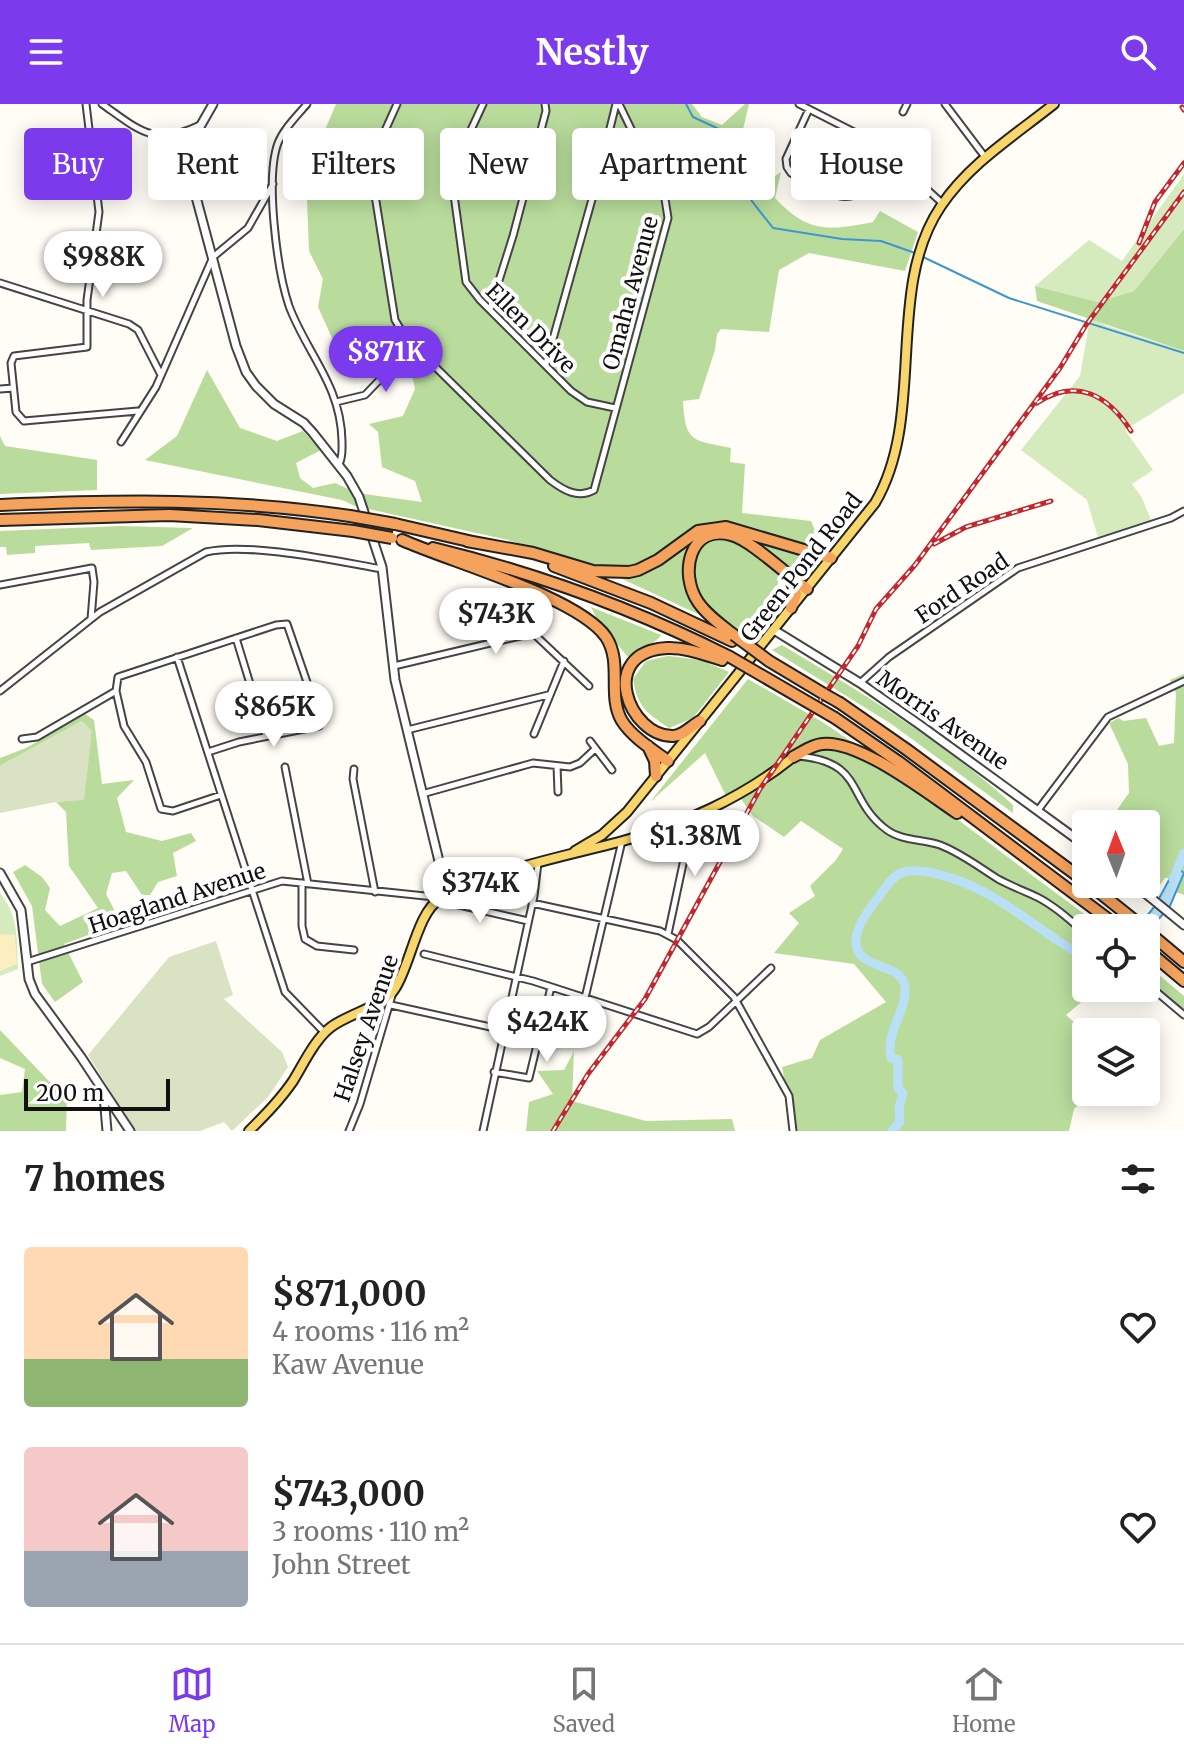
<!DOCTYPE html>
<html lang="en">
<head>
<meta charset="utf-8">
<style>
	body { margin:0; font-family:Merriweather,serif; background:#f6f6f6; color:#222; height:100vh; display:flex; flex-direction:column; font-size:30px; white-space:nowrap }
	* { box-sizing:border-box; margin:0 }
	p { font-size:26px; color:#767676 }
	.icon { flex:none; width:44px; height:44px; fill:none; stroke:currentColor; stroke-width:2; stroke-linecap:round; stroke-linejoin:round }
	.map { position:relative; height:1027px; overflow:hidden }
	.side { display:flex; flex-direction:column; background:#fff; flex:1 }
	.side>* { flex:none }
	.guide { position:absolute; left:24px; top:24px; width:1136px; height:72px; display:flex; gap:16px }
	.needle { width:52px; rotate:359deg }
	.fabs { position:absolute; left:1072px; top:706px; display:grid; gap:16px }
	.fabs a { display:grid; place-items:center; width:88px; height:88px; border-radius:8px; background:#fff; box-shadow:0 4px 20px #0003; font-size:40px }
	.scale { position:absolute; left:24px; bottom:20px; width:146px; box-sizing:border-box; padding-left:8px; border:4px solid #111; border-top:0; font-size:22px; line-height:28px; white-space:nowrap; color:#111; -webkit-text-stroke:6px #fff; paint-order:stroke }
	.price { position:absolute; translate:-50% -68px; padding:0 18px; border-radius:28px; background:#fff; color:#222; font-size:26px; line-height:52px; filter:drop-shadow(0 2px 4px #0008) }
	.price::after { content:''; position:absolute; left:50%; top:48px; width:24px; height:18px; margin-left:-12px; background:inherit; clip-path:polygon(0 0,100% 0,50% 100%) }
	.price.current { background:#7c3aed; color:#fff }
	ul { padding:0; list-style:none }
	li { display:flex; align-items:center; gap:24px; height:200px; padding:0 24px }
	li span { display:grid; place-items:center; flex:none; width:224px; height:160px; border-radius:8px; color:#555 }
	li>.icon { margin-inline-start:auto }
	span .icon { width:96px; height:96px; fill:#fffc; stroke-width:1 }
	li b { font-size:34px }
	h2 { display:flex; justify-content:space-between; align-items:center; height:96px; padding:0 24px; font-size:34px }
	.chip { padding:0 28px; border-radius:8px; background:#fff; box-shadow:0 4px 20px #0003; font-size:28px; line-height:72px }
	.chip.current { background:#7c3aed; color:#fff }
	header { display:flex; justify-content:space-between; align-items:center; height:104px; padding:0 24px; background:#7c3aed; color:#fff; font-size:36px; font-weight:700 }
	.menu { display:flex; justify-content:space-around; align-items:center; height:112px; border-top:2px solid #e0e0e0; background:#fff; font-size:22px; color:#767676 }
	.menu a { display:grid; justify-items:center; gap:4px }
	.menu .current { color:#7c3aed }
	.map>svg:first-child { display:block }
	.green { fill:#d5ebbd }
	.forest { fill:#b9dc9c }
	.sand { fill:#fbeec1 }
	.cemetery { fill:#d9e3c4 }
	.water { fill:#b9e0f7; stroke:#3f96cf; stroke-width:2 }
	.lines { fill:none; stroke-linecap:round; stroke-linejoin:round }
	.stream { stroke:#3f96cf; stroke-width:2 }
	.river { stroke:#b9e0f7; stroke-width:9 }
	.minor-casing { stroke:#444; stroke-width:9 }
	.tertiary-casing { stroke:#444; stroke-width:11 }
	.primary-casing { stroke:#222; stroke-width:12 }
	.motorway-casing { stroke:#222; stroke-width:14 }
	.minor { stroke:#fff; stroke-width:5 }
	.tertiary { stroke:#fff; stroke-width:7 }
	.primary { stroke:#f9d66b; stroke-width:8 }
	.motorway { stroke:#f5a25d; stroke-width:10 }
	.rail-casing { stroke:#c4262e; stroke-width:5 }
	.rail { stroke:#fff; stroke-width:2; stroke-dasharray:6; stroke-linecap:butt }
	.motorway-bridge-casing { stroke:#222; stroke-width:14; stroke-linecap:butt }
	.motorway-bridge { stroke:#f5a25d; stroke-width:10 }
	.labels { text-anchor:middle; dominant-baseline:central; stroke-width:8; stroke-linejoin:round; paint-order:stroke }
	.street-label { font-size:22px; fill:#111; stroke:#fff }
</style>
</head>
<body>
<header><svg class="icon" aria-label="menu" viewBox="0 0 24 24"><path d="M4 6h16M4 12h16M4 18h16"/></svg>Nestly<svg class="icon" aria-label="search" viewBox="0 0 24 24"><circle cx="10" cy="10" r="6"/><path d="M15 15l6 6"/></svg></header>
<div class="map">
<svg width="1184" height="1027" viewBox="0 0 1184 1027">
	<rect width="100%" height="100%" fill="#fffdf5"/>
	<path class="green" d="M1184,70V125L1134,187L1098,198L1035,182L1089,136L1122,157Z
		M1090,214L1107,222L1184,247V289L1125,326L1153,366L1132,380L1142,394L1154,424L1099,437L1087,396L1021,346L1080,272Z
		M0,789C19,812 17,837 18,865L0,872Z"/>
	<path class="forest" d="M336,0H692L702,13L722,21L745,0H749L737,51L770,75L781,68L775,94C808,129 827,127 873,118L880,107L918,128L905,167L809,149L779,166L769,228L721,225L717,230L715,246L699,295L683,297C685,339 693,336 731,344L730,358L745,360L742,409L811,417L820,438L779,474L771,512L752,535L620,474L508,436L355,402L342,396L145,356L177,332L207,266L240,324L277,337L303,327L321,346L296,359L300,374L313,384L335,379L357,389L422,398L415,377L382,363L378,328L369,320L403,312L415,285L401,220L347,250L337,245L318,203L323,175L309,147L306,70Z
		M1184,125V247L1037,197L1035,182L1098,198L1134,187Z
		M0,332L5,342L97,356V386L0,390Z
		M120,422L193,424L162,442L91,446L89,439L35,442V449L7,451L6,443H0V427Z
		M591,503L661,531C657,539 637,545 628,553L598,517Z
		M782,541C862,589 944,638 1013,701V709L890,619L772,546Z
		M668,552L701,556L729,568L693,614L669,624C646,608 638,604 633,575L646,557Z
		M1184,570V791L1173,787L1176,774H1165L1147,798L1125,780H1146V720H1107L1129,689L1128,660L1109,619L1119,614L1123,617L1146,614L1159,642L1174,639L1176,589L1170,576Z
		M748,575L824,619L871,651L1103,824H1086V884H1098L1066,911L1086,929V988H1091L1074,1005L1069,1027H794L782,963L812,954L820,936L886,898L854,860L774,849L799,819L789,809L815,792L810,782L836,756L843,745L801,717L784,733L753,712L739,692L729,698L705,649L650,698Z
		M85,610L94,616L102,680L134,676L117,694L126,728L162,737L191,729L196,737L173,749L177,772L158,778L150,791H142L126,767L112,769L106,790L121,819L64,840L83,878L55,898L42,880L32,802L13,768L25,761L42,773L50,784L45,806L60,822L98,804L69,762L66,708L56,698L84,695L82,617L0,662V654L26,644Z
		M1146,860L1184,892V916L1146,882Z
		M0,926L67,996L66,1027H0V991L22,988L25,965L0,954Z
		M574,947L572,997L646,1017L732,1015L735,1027H526L529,998L553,990L537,967L564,966Z"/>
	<path class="sand" d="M0,830L15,831L17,860L0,867Z"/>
	<path class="cemetery" d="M82,617L92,627L84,696L56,698L0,709V662Z
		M216,837L233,891L224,895L282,948L288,963L268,993L232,1027L224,1018L200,1027H135L88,951L169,853Z"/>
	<path class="water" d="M1176,763L1184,769L1170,802L1146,830L1137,824L1155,802Z"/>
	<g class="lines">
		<path class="stream" d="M686,0L693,13L719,25C730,73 743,86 773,124L842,135L881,137L915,149
			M921,152L1009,194L1184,249"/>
		<path class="river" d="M1173,775L1184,749
			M892,1027L900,1018L899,1004L903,989L898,984V956L891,954C885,928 907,908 905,883C902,857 855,867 856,837C856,822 869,805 878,794C885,784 891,773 903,768C912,765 923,767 933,769C996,783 1032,824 1086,854"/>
		<defs>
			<path id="minor" d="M86,0L99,108L87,196V243L14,252L11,259L16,308L24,317L138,307
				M102,0C140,27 155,43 200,21
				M307,0C297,12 284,24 278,39C265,74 277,166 289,202C307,250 341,281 342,337C342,345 343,353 339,360
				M397,0L370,60L395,216L406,234L550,376C563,386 578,395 594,386L668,114L665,95L619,0
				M483,0L451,69L466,178L480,196L571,287L587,298L615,304
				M799,0L856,29L885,47L942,99
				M945,0L985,53
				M809,5L786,55L787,63L791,69C809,79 835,98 855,91L885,47
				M903,8L907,0
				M164,34L188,63
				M0,179L129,220L138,226L160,269
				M490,205L513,132L546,7L545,0
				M546,260L596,81L616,0
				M0,285L13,284
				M336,298L365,291L413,241
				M121,338L156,283L213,153L248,124L273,80
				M0,481L92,464L94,478L91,515
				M236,534L266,632
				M177,553L285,888L324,928
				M394,562L533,529L589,582
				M860,579L889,553L1018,464L1171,414L1184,407
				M0,587L100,508L206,448C249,438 336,457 382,465
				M407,626L548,591
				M534,630L564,557
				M22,635L37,633L116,587
				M590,637L612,666
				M208,648L239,638L319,622L320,616L287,520L276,521L118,573L116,587L124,622L146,658L161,705L173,707L221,691
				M798,652C866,658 845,695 887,726C902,737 923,735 940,741C961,749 979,763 998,775C1011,782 1024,787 1037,793C1055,802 1071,817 1086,830
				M557,662L558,688
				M285,663L308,780
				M354,665L353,675L375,788
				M422,690L533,659L570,663L580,659L595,645
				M1038,706L1108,613L1184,577
				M302,779V822L305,835L317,842L354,846
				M532,799L660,827L677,836L734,893L789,992L793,1027
				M668,830L693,713
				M424,850L533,877L697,930L709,923L771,864
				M27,858L282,777L444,794L455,800L528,817
				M1146,879L1184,911
				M585,894L622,737
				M391,901L504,926
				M494,968L529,974L551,883
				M349,1027L360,1000L393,888
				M483,1027L534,792L538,759"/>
			<path id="tertiary" d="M213,0L193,35L188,63L236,242L246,268L256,282L274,300L304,319L313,329L347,372L359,393L382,463L395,576L445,782L444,794
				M774,526L860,579L920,621L1086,742
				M0,769L21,806L29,875L35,890L81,953L130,1027
				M1134,780L1184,821
				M104,992L107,1027"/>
			<path id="primary" d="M575,747L602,731L627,708L875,399C927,311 884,186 941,102C970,59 1014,32 1054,0
				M249,1027C265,1011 280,996 293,977C304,959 315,935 331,923C348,910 383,902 394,886C410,864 417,808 440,795C493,766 561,753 619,738C681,722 744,693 793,653"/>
			<path id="motorway" d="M0,401C121,396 230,394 350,412
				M0,416L169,411L258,416L353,427
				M395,420L473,438
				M402,436C451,458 578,493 606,533C623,559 607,592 622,617C632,633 653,646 668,657
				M467,437L533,449L593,467L629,468L638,466L658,456L698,427L726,423L831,454
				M433,444C536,469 635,505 730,553
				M554,462L651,499L732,537
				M791,476L796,490L791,504
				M734,531C721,521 707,511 698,498C679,470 689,420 731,431C751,436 788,472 807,485
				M769,557L824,590
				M840,599L906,645L1086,778
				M835,614L899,658L1120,824
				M700,617C691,622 683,632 673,632C629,633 596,548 667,544C686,543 705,551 722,556
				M648,642L655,657L656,672
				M793,653C803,648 811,641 822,640C858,635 927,689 957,709
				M1089,780L1144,824
				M1146,826L1184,858
				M1146,845L1184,877"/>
		</defs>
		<use href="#minor" class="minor-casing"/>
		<use href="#tertiary" class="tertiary-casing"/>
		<use href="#primary" class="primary-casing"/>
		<use href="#motorway" class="motorway-casing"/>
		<use href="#minor" class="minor"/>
		<use href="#tertiary" class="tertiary"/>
		<use href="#primary" class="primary"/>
		<use href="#motorway" class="motorway"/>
		<defs>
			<path id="rail" d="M1182,3L1184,6
				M1139,139L1155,98L1184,59
				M1037,299C1076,273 1108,291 1131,327
				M934,440L966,423L1051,397
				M553,1027L588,970L645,895L760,685L858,542L876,505L915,461L1060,264L1086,221L1184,88"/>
		</defs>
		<use href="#rail" class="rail-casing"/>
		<use href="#rail" class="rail"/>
		<defs>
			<path id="motorway-bridge" d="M350,412L395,420
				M353,427L392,434
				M734,531L769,557
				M730,553L835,614
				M824,590L840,599"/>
		</defs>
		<use href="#motorway-bridge" class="motorway-bridge-casing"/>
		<use href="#motorway-bridge" class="motorway-bridge"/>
	</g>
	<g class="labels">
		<g class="street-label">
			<text transform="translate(630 189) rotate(-75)">Omaha Avenue</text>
			<text transform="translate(531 224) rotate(45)">Ellen Drive</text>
			<text transform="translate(801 463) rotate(-52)">Green Pond Road</text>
			<text transform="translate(962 484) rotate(-34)">Ford Road</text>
			<text transform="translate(943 616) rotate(35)">Morris Avenue</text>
			<text transform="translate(177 794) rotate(-18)">Hoagland Avenue</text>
			<text transform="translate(366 924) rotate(-71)">Halsey Avenue</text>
		</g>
	</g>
</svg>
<div class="fabs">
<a><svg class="needle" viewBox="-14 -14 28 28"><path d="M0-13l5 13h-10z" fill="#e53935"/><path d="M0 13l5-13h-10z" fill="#767676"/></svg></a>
<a><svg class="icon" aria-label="locate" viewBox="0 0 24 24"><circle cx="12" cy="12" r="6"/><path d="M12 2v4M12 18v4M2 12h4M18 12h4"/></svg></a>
<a><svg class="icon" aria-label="layers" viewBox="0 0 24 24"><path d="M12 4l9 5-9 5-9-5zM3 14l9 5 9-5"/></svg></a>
</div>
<div class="scale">200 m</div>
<b class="price" style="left:103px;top:195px">$988K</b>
<b class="price current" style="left:386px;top:290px">$871K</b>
<b class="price" style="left:496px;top:552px">$743K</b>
<b class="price" style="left:274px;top:645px">$865K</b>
<b class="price" style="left:695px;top:774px">$1.38M</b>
<b class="price" style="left:480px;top:821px">$374K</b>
<b class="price" style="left:547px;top:960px">$424K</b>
<div class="guide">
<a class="chip current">Buy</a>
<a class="chip">Rent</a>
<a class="chip">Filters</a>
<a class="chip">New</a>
<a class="chip">Apartment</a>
<a class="chip">House</a>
</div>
</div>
<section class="side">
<h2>7 homes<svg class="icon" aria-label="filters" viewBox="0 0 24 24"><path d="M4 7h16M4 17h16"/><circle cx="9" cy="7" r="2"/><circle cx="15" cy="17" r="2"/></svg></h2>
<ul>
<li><span style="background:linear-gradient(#ffd9b3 70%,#8fb573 0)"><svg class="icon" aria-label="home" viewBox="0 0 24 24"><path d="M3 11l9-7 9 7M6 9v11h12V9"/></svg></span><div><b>$871,000</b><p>4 rooms · 116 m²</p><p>Kaw Avenue</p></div><svg class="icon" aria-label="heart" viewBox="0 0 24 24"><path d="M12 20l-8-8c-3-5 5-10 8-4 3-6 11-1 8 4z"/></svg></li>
<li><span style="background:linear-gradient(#f6c9c9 65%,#9aa5b1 0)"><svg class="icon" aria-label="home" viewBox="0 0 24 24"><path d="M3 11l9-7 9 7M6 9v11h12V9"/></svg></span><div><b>$743,000</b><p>3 rooms · 110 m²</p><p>John Street</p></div><svg class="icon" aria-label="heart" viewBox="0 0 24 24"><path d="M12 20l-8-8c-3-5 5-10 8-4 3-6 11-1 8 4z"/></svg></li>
</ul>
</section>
<nav class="menu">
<a class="current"><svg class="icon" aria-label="map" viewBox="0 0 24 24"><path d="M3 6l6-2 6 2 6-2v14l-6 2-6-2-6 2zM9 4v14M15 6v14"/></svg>Map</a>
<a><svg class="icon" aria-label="saved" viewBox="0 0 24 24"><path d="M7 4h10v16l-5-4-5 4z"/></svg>Saved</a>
<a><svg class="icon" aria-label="home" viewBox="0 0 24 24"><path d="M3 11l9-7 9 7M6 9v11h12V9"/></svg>Home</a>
</nav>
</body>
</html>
